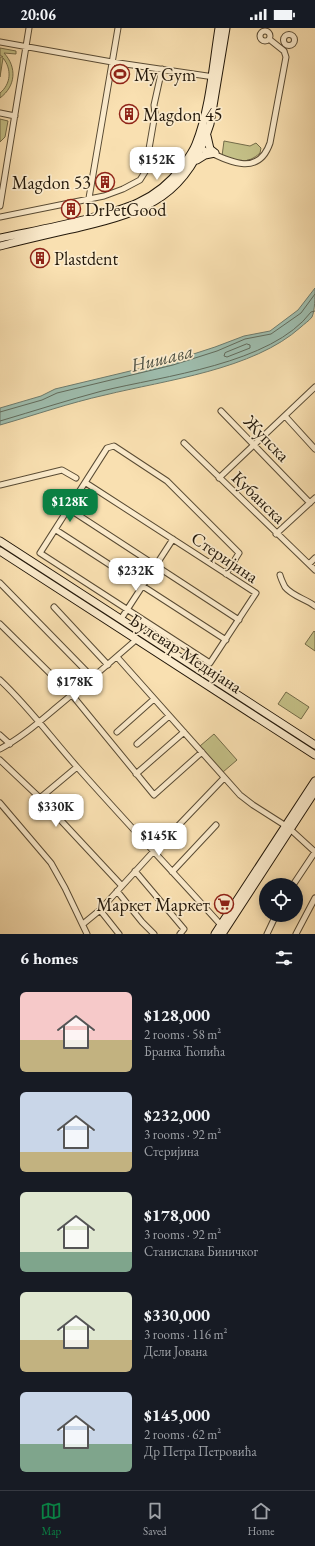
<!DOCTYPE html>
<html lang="en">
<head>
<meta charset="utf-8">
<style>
	body { margin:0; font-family:"EB Garamond",serif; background:#20242c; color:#f1f3f6; height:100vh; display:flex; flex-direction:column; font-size:15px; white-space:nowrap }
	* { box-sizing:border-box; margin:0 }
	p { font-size:13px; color:#9ea1a6 }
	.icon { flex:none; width:22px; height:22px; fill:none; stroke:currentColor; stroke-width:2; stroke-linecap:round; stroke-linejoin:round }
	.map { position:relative; height:906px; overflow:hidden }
	.side { display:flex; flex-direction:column; background:#171b24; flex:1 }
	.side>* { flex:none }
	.controls { position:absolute; left:259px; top:850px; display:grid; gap:8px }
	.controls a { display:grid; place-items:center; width:44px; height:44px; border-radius:50%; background:#171b24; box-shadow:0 2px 10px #0003; font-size:20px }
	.price { position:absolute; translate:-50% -34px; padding:0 9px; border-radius:8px; background:#fff; color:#222; font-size:13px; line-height:26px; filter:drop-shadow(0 1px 2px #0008) }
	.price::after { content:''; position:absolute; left:50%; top:24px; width:12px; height:9px; margin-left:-6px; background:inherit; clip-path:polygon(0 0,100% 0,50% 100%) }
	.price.on { background:#0b8043; color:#fff }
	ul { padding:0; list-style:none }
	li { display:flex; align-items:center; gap:12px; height:100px; padding:0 20px }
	li span { display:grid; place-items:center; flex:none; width:112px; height:80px; border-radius:6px; color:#555 }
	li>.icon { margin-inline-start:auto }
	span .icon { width:48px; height:48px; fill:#fffc; stroke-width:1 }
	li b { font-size:17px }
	h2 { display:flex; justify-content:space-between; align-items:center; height:48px; padding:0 20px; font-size:17px }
	.status { display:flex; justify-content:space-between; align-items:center; height:28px; padding:0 20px; background:#171b24; direction:ltr }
	.status svg { height:11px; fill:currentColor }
	.menu { display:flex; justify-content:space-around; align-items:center; height:56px; border-top:1px solid #363941; background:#171b24; font-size:11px; color:#9ea1a6 }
	.menu a { display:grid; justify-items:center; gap:2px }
	.menu .on { color:#0b8043 }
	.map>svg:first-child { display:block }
	.green { fill:#c4c087; stroke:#746c49 }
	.water { fill:#9ebdae; stroke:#6d7b6d }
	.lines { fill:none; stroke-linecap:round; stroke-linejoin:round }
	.shore { stroke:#616b5c; stroke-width:1 }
	.street-casing { stroke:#594b34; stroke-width:7 }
	.secondary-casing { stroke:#24190b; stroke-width:9 }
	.street { stroke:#fbebcc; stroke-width:5 }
	.secondary { stroke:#fbebcc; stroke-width:7 }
	.labels { text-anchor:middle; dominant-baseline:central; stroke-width:3.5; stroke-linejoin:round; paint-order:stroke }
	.poi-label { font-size:18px; fill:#24190b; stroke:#fbebcc; text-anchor:start }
	.street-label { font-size:18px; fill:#24190b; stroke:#fbebcc }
	.water-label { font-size:19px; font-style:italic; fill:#4f5244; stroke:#fbebcc }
</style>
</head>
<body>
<div class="status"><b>20:06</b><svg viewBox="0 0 49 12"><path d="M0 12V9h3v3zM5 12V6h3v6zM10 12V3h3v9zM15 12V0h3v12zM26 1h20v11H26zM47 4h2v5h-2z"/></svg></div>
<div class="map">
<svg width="315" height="906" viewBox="0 0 315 906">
	<rect width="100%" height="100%" fill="#f9e0b1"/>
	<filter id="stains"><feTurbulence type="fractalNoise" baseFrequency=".005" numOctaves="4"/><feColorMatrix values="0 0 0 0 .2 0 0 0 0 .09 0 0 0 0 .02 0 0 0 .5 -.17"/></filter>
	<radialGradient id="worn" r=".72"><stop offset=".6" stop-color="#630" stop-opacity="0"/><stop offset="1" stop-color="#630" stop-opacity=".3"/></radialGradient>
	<path class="green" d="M0,20L16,23V26L4,25C17,39 16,58 0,70V65C11,56 12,41 3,30L0,49V29H3L0,27Z
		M0,91L8,93L5,109L0,114Z
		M224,113L250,118L256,115L261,120L260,125C247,137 237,133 222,128Z
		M314,603L315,604V623L305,616Z
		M286,664L309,679L301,691L278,676Z
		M214,706L237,732L223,744L200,718Z"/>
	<path class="water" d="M315,260C315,269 315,282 312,289C309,293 304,296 301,299C253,342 166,352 105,367C69,375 35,387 0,397V380L41,368L55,361L172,333L215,319L244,308L270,303L298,282Z"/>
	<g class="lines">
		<path class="shore" d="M247,316L250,317V320L227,329L224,328L225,325Z
			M0,384L42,372L57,365L173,337L217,323L245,311L271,306L301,285L315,266
			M0,393C34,383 68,372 102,363C163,348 272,336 311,284L315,283"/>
		<defs>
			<path id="street" d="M260 8a5 5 0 1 1 10 0a5 5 0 1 1-10 0Z
				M283.5 12a5.5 5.5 0 1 1 11 0a5.5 5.5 0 1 1-11 0Z
				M269,11L284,23
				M0,14L112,34L214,49
				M0,85L15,88
				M198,119C222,129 257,153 270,115L286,29L284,23
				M89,170L118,0
				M0,178L29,0
				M0,189L104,168L123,161L140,152L145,144L155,86L154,77L162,41
				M221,383L310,475
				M285,388L315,421
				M184,415L315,542
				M219,450L315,359
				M86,455L256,565L210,635L40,525L107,420L114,418L167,453L239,525L226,546
				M0,457L62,442L76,450
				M69,481L239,592
				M56,502L226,612
				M276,506L315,470
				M309,536L315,530
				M280,547C281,551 283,555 285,559C292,568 306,571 315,578
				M0,555L93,650
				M54,579L108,637
				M121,591L173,511
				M0,596L72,667L154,767L202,724
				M117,629L240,767L253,777L286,798
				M0,652C29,679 52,711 78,740C125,793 174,845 221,897
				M117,704L154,671
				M0,707L10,716
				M137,716L169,688
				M0,721C21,710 39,694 57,679C84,657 111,634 137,611
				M0,732L40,770L122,858
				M136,746L184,704
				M40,770L77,739
				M0,775L51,835L65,860L87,906
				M290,801L315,824
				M135,843L184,901L180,906
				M172,844L216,797
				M293,857L315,824
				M117,863L142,894L154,906
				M100,882L119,906
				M83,896L100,882L153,824L224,750
				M267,906L276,887
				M296,906L315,870"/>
			<path id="secondary" d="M207,108L210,121L215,125
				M197,132L205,127L215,125
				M0,210C28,204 56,199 83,192C123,182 156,174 182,139C187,132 193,124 196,116C210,81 213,37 219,0
				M0,218C27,211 54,205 80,199C148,183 188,167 210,96L226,0
				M0,513L315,717
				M0,523L315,727
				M215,906L315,753
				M222,906L315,763"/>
		</defs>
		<use href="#street" class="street-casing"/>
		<use href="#secondary" class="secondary-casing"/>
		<use href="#street" class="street"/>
		<use href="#secondary" class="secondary"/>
	</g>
	<defs>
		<symbol id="stadium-ring" viewBox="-11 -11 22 22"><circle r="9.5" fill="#fbebcc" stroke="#8f2418" stroke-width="1.5"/><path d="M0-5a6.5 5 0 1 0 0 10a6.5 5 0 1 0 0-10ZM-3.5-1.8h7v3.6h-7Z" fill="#8f2418"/></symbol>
		<symbol id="building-ring" viewBox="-11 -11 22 22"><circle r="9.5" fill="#fbebcc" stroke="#8f2418" stroke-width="1.5"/><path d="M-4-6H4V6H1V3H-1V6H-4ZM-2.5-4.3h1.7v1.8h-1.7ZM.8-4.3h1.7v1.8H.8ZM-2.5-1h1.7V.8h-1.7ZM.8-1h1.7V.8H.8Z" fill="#8f2418"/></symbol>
		<symbol id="supermarket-ring" viewBox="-11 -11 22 22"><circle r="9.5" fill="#fbebcc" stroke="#8f2418" stroke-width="1.5"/><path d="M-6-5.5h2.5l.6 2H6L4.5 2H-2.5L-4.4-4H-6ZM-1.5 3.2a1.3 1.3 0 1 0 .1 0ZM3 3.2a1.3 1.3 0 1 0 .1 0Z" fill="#8f2418"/></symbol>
	</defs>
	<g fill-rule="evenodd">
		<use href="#stadium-ring" x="109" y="35" width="22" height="22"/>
		<use href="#building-ring" x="118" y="75" width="22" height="22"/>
		<use href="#building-ring" x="94" y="143" width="22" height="22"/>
		<use href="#building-ring" x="60" y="170" width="22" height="22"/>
		<use href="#building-ring" x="29" y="219" width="22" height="22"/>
		<use href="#supermarket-ring" x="213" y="865" width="22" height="22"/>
	</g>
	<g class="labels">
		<g class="poi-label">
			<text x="134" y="46">My Gym</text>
			<text x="143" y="86">Magdon 45</text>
			<text x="91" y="154" text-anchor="end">Magdon 53</text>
			<text x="85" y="181">DrPetGood</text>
			<text x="54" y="230">Plastdent</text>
			<text x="210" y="876" text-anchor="end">Маркет Маркет</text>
		</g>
		<g class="street-label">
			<text transform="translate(267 410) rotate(46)">Жупска</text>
			<text transform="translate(259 469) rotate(44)">Кубанска</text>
			<text transform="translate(225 529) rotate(34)">Стеријина</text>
			<text transform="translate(186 625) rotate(33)">Булевар Медијана</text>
		</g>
		<g class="water-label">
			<text transform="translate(162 330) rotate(-14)">Нишава</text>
		</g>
	</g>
	<rect width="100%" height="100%" filter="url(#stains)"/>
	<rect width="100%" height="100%" fill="url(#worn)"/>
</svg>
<div class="controls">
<a><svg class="icon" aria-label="locate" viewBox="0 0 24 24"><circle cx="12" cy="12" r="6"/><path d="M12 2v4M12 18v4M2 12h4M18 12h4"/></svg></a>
</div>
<b class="price" style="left:157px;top:153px">$152K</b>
<b class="price on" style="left:70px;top:495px">$128K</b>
<b class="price" style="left:136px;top:564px">$232K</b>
<b class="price" style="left:75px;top:675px">$178K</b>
<b class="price" style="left:56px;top:800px">$330K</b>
<b class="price" style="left:159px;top:829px">$145K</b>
</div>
<section class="side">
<h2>6 homes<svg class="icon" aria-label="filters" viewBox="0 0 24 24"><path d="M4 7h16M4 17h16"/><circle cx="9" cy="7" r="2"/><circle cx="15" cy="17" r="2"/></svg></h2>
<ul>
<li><span style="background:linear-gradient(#f6c9c9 60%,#c2b280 0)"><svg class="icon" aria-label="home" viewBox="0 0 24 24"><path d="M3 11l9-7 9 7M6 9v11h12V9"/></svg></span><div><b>$128,000</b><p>2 rooms · 58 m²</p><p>Бранка Ћопића</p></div></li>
<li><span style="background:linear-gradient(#c9d6e8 75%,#c2b280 0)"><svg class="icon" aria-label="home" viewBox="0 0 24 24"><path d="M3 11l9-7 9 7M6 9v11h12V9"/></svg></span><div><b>$232,000</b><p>3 rooms · 92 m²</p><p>Стеријина</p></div></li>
<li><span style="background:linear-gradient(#dfe7d0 75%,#7fa58c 0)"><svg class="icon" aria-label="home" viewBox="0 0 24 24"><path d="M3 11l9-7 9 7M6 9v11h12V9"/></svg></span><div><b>$178,000</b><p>3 rooms · 92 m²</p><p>Станислава Биничког</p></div></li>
<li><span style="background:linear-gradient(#dfe7d0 60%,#c2b280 0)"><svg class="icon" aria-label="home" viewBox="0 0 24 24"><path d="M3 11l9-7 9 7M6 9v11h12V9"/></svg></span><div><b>$330,000</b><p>3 rooms · 116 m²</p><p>Дели Јована</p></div></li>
<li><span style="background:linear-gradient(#c9d6e8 65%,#7fa58c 0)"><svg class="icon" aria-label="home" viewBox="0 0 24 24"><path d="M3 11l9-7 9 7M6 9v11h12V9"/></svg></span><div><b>$145,000</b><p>2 rooms · 62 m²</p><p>Др Петра Петровића</p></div></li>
</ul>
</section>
<nav class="menu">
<a class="on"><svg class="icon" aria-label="map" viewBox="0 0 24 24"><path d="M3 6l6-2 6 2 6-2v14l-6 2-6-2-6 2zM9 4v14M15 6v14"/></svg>Map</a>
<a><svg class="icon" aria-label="saved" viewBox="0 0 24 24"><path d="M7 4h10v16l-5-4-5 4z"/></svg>Saved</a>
<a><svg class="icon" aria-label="home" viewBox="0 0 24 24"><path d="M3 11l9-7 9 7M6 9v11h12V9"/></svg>Home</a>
</nav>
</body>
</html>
